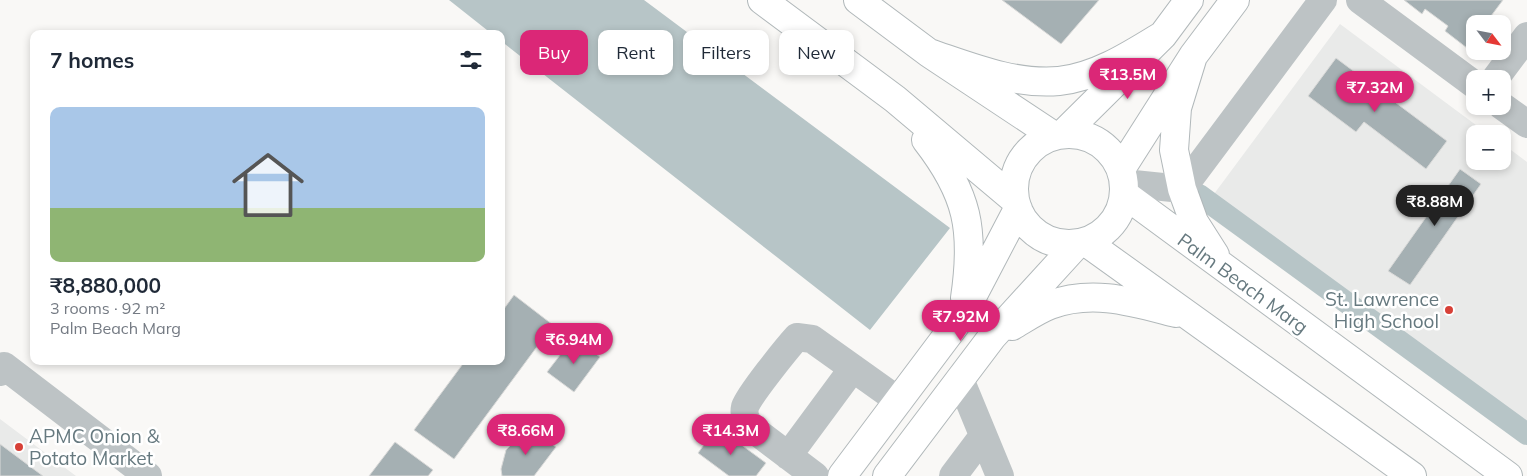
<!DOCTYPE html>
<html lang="en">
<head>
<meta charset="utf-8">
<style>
	body { margin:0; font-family:Mulish,sans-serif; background:#f6f6f7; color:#1f2937; height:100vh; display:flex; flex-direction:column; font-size:19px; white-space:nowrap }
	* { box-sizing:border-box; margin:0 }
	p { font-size:16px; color:#747a83 }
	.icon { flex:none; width:28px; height:28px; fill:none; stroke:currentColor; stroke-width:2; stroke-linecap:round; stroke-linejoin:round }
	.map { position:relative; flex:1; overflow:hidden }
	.panel { position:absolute; left:30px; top:30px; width:475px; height:335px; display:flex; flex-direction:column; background:#fff; border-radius:10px; box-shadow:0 2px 8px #0003 }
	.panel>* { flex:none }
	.top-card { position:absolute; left:520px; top:30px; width:475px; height:45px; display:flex; gap:10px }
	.needle { width:32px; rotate:122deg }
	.fabs { position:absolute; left:1466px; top:15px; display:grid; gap:10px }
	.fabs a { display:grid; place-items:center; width:45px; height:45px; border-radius:10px; background:#fff; box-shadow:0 2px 8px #0003; font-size:25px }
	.price { position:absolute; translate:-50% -42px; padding:0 11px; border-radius:18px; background:#db2777; color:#fff; font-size:16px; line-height:32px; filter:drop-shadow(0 1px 2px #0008) }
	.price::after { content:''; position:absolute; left:50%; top:30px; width:15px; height:11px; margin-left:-8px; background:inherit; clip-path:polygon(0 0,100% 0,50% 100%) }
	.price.selected { background:#222; color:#fff }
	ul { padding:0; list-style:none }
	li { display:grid; align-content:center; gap:10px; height:265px; padding:0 20px }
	li span { display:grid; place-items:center; height:155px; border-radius:10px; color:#555 }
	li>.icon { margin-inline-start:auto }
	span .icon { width:90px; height:90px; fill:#fffc; stroke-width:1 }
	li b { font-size:21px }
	h2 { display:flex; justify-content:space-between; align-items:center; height:60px; padding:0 20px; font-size:21px }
	.chip { padding:0 18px; border-radius:10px; background:#fff; box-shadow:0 2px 8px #0003; font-size:18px; line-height:45px }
	.chip.selected { background:#db2777; color:#fff }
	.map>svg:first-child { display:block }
	.built { fill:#e9eae9 }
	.water { fill:#b7c5c7 }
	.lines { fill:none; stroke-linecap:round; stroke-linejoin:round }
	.canal { stroke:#b7c5c7; stroke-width:22 }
	.building { fill:#a5b0b3; stroke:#dadad9 }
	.major-casing { stroke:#b1b8ba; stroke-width:30 }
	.minor { stroke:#bdc3c5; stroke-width:28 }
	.major { stroke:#fff; stroke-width:28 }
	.poi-dot { fill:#d74037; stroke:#fff; stroke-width:2 }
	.labels { text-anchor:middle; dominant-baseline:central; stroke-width:5; stroke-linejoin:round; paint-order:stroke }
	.street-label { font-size:19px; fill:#66797f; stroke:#fff }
	.poi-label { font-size:19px; fill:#66797f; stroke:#fff; text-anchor:end }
</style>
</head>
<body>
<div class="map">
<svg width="1527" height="476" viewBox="0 0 1527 476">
	<rect width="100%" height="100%" fill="#f9f8f6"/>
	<path class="built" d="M1340,24L1488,134H1475V161H1502L1503,144L1527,162V425L1214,194Z
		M0,419L76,476H0Z"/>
	<path class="water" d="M449,0H644L950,228L870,330L501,41V34H492Z"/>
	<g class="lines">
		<path class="canal" d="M1199,195L1527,434"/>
	</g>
	<path class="building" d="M1002,0H1099L1061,44Z
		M1404,0H1503L1485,24H1475V37L1467,48L1445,31L1448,26L1425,9L1422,14Z
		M1336,58L1447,141L1426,169L1364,122L1356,132L1308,96Z
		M1460,169L1481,184L1410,285L1388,271Z
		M514,295L553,325L454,459L414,430L465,361H501V313Z
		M574,337L600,357L574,392L547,372Z
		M717,427L766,463L756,476H729L698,453Z
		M539,435L556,447L534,476H502L501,469L506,450L518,438Z
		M395,442L433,470L428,476H369Z
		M0,444L43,476H0Z"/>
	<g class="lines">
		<defs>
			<path id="major" d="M762,0L895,99L1015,200
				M858,0L929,53L1054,136
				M929,53C971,67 1014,85 1059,81C1097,77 1132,54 1163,35
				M1193,56L1177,108L1174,150L1182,189L1194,222L1215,255
				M1063,134L1163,35L1189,0
				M1014 189a55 55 0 1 1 110 0a55 55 0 1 1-110 0Z
				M926,140C968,194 975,230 965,298
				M1121,169L1193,56L1235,0
				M1124,194L1508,476
				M1086,242L1412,476
				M1012,326C1024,319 1037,310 1050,305C1093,289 1133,302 1176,313
				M842,476L962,316L1018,209
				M887,476L992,337L1077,244"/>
		</defs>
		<use href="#major" class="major-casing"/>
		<path class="minor" d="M1360,0L1475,85
			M1495,79L1527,36
			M1502,106L1527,124
			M1124,183L1182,189L1323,0
			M0,372L4,366L148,476
			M960,379L1000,476
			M788,456L853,368
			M815,476L753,429C747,422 743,416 745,407C749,395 787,348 797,337L812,339L899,401
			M953,476L983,436"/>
		<use href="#major" class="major"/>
	</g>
	<g class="poi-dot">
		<circle cx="1449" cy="310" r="5"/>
		<circle cx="19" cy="447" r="5"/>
	</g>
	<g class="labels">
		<g class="street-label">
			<text transform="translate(1243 283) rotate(36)">Palm Beach Marg</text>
		</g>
		<g class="poi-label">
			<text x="1439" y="299">St. Lawrence<tspan x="1439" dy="22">High School</tspan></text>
			<text x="29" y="436" text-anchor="start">APMC Onion &amp;<tspan x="29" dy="22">Potato Market</tspan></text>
		</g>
	</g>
</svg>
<div class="fabs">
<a><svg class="needle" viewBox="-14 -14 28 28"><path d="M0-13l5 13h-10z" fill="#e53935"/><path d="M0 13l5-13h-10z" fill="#747a83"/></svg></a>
<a>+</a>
<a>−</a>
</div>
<b class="price" style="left:1128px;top:100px">₹13.5M</b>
<b class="price" style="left:1375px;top:113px">₹7.32M</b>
<b class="price selected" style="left:1435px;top:227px">₹8.88M</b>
<b class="price" style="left:961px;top:342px">₹7.92M</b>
<b class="price" style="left:574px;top:365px">₹6.94M</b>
<b class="price" style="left:526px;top:456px">₹8.66M</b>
<b class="price" style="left:731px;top:456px">₹14.3M</b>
<div class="top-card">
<a class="chip selected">Buy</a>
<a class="chip">Rent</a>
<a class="chip">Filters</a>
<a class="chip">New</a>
</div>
<section class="panel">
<h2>7 homes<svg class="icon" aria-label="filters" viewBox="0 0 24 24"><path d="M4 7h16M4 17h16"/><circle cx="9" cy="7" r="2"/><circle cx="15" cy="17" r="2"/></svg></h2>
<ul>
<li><span style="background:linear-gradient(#a9c7e8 65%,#8fb573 0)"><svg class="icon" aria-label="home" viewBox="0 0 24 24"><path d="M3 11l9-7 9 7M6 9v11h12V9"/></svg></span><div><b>₹8,880,000</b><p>3 rooms · 92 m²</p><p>Palm Beach Marg</p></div></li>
</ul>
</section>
</div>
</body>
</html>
